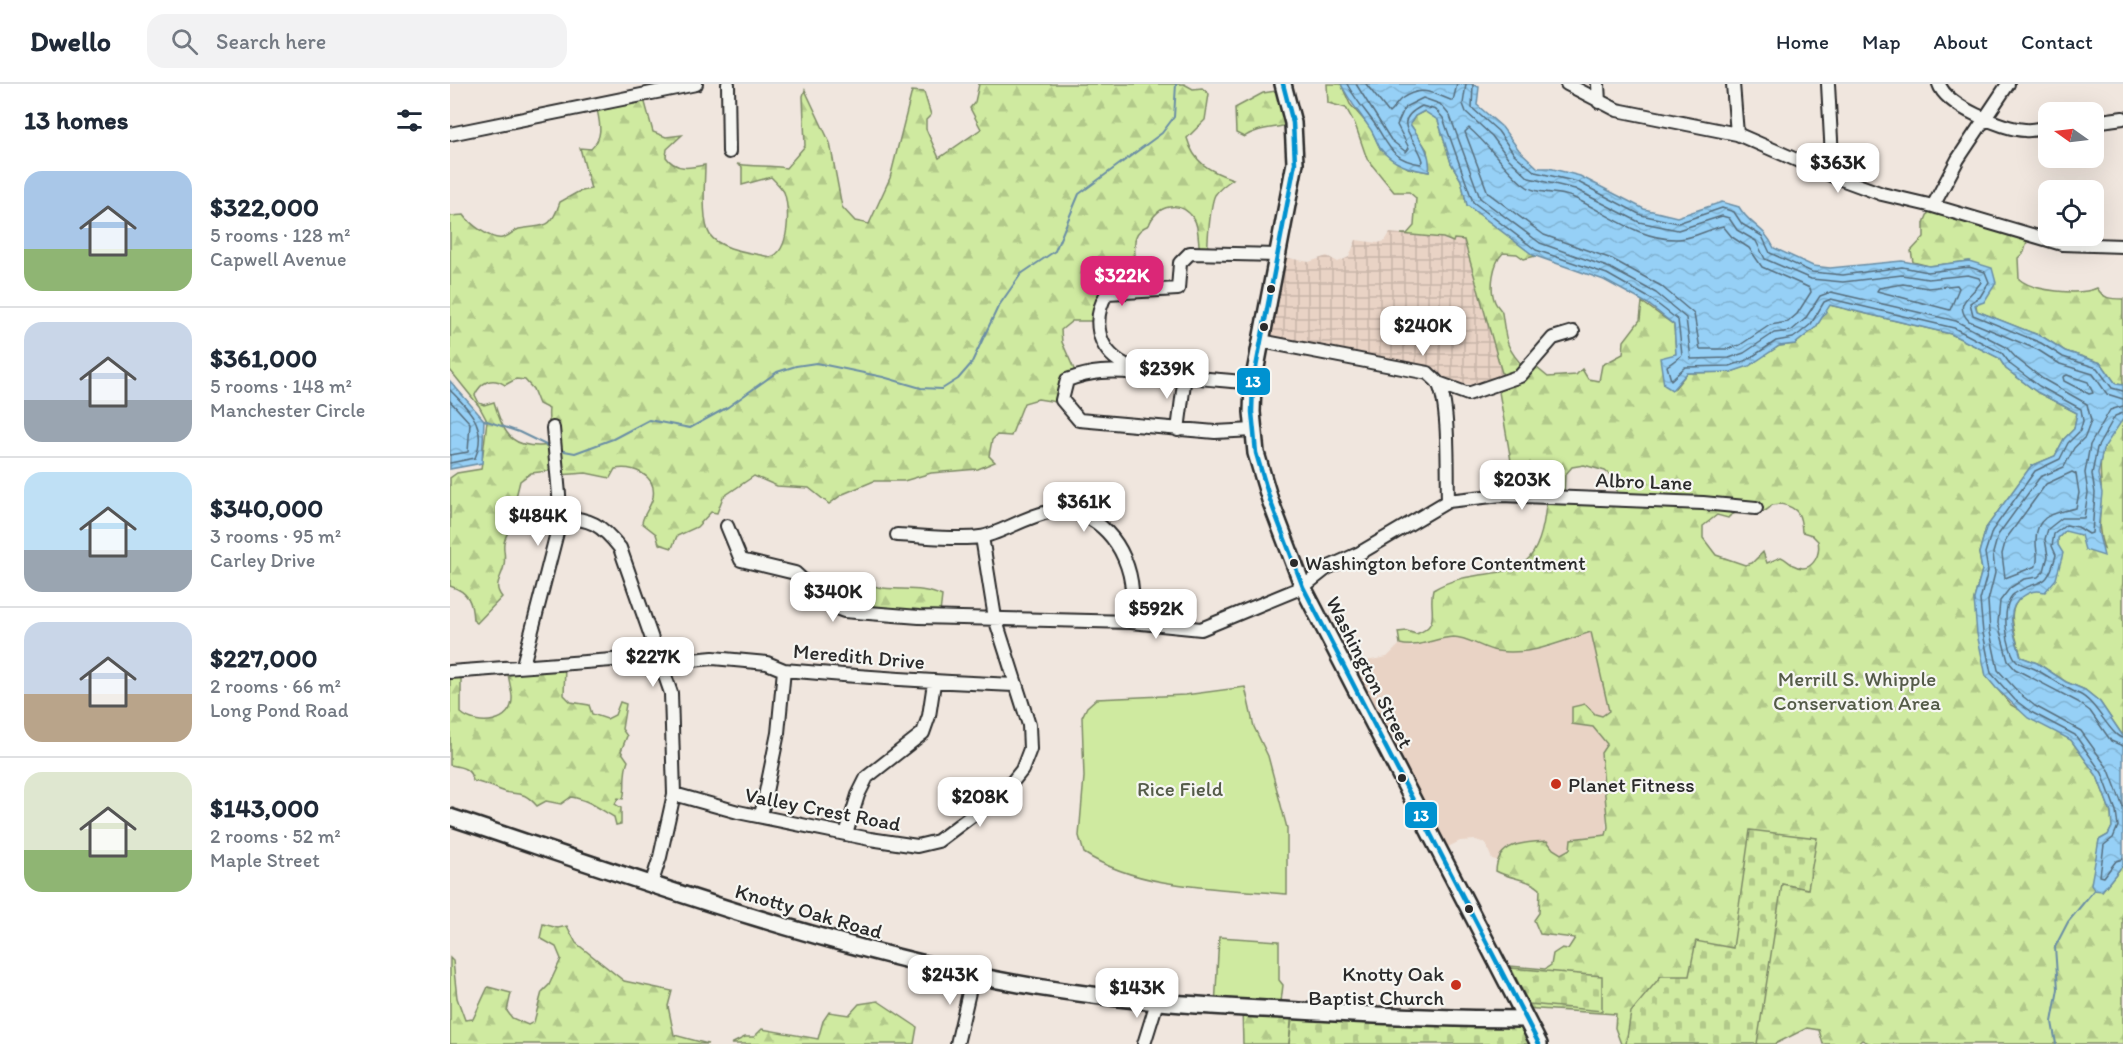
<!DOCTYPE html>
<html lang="en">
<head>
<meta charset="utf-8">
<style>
	body { margin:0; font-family:Itim,sans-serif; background:#f2f2f3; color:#1f2937; height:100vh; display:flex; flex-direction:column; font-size:22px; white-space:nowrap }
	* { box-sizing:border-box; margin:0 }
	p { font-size:20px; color:#747a83 }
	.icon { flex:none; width:33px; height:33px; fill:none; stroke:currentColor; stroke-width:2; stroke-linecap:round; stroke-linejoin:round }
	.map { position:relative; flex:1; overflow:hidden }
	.sheet { display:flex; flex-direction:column; background:#fff; width:450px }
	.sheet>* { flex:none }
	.needle { width:39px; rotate:284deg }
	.tools { position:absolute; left:1588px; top:18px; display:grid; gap:12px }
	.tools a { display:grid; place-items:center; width:66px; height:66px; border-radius:12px; background:#fff; box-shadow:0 6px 24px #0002; font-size:30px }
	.price { position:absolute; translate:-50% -51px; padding:0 14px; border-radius:12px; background:#fff; color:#222; font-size:20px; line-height:39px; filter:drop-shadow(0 2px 3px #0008) }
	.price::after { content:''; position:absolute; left:50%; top:36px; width:18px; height:14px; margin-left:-9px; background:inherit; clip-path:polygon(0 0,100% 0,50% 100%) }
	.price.on { background:#db2777; color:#fff }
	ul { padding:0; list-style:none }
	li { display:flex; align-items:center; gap:18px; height:150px; padding:0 24px }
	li+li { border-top:2px solid #e0e1e3 }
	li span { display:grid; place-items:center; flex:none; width:168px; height:120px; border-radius:18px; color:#555 }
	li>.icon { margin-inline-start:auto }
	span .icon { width:72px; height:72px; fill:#fffc; stroke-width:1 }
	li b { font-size:26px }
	h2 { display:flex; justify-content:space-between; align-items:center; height:72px; padding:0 24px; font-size:26px }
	header { display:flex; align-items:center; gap:36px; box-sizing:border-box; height:84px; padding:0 30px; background:#fff; border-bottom:2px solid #e0e1e3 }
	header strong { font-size:28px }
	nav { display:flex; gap:33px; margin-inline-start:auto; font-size:21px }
	.search { width:420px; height:54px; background:#f2f2f3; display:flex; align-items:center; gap:15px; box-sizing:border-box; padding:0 21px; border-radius:18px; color:#747a83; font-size:22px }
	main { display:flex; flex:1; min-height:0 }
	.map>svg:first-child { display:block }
	.built { fill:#e9d3c5 }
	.industrial { fill:url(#industrial-grid) }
	.green { fill:#cfeaa0; stroke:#7d8a66; stroke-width:1.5 }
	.forest { fill:url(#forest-firs); stroke:#7d8a66; stroke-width:1.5; fill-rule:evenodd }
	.cemetery { fill:url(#cemetery-stones); stroke:#7d8a66; stroke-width:1.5 }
	.water { fill:url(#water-waves); stroke:#6b8ea5; stroke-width:1.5 }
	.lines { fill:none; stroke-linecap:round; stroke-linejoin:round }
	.shore { stroke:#566d7c; stroke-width:1.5 }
	.stream { stroke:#6b8ea5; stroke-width:2 }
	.minor-casing { stroke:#2b2b2b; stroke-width:16 }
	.major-casing { stroke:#2b2b2b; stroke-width:20 }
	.minor { stroke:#f6f6f2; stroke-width:12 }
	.major { stroke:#f6f6f2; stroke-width:15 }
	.bus-1-casing { stroke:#f6f6f2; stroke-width:9 }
	.bus-1 { stroke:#0092d0; stroke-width:4.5 }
	.bus-dot { fill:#2b2b2b; stroke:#f6f6f2; stroke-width:2 }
	.poi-dot { fill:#c8321e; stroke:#f6f6f2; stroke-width:2 }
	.labels { text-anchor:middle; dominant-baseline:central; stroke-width:4.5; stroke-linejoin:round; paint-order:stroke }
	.bus-label { font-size:20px; fill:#2b2b2b; stroke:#f6f6f2; text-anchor:start }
	.street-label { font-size:21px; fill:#2b2b2b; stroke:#f6f6f2 }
	.park-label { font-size:21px; fill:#545b48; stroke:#f6f6f2 }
	.poi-label { font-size:21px; fill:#2b2b2b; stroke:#f6f6f2; text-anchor:start }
	.line-badge { stroke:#f6f6f2; stroke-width:2 }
	.badge-label { font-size:16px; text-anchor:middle; font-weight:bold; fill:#fff }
</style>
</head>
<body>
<header>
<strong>Dwello</strong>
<div class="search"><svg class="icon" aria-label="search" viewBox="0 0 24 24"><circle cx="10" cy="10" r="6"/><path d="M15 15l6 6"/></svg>Search here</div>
<nav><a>Home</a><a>Map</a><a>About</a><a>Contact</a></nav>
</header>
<main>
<section class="sheet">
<h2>13 homes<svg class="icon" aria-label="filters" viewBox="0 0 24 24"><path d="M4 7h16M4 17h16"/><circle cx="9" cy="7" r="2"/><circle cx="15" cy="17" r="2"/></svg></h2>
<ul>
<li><span style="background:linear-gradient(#a9c7e8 65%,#8fb573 0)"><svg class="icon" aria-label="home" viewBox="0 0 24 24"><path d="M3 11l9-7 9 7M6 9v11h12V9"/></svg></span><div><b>$322,000</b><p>5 rooms · 128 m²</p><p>Capwell Avenue</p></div></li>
<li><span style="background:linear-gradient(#c9d6e8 65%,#9aa5b1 0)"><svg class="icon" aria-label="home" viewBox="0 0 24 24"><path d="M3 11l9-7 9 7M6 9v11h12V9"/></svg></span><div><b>$361,000</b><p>5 rooms · 148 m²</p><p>Manchester Circle</p></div></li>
<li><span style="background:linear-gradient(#bfe0f5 65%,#9aa5b1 0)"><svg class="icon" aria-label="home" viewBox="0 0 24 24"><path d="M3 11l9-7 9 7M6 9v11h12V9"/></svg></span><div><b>$340,000</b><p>3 rooms · 95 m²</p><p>Carley Drive</p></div></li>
<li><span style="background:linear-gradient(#c9d6e8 60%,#b9a48a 0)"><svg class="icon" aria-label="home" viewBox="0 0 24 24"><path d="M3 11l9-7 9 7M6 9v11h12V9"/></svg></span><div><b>$227,000</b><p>2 rooms · 66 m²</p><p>Long Pond Road</p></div></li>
<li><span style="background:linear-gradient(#dfe7d0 65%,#8fb573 0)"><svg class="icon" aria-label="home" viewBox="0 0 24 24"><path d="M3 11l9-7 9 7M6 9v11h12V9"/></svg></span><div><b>$143,000</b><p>2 rooms · 52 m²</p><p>Maple Street</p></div></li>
</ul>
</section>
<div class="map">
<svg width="1673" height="960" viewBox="0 0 1673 960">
	<defs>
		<pattern id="industrial-grid" width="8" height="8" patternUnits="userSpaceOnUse" patternTransform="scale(1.5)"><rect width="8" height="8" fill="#e9d3c5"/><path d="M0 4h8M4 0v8" fill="none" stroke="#c8b5a9"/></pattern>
		<pattern id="forest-firs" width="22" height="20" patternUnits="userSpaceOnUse" patternTransform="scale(1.5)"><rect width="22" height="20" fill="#cfeaa0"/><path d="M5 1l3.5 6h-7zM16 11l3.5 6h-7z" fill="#b2c98a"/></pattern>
		<pattern id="cemetery-stones" width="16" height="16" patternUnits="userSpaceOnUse" patternTransform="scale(1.5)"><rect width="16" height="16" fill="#cfeaa0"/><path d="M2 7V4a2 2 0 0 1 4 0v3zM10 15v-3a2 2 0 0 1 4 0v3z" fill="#b2c98a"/></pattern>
		<pattern id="water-waves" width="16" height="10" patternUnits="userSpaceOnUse" patternTransform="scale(1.5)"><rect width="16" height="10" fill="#96d0f6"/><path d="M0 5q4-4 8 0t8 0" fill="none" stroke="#81b3d3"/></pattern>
	</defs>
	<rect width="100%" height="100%" fill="#f0e6de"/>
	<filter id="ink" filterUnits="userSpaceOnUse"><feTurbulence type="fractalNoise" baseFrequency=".0167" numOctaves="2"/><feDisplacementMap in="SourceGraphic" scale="12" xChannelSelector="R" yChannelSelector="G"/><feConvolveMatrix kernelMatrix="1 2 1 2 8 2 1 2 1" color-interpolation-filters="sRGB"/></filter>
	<g filter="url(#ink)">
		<path class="built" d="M1141,548L1159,628L1152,632L1145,630L1135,620L1122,640L1143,643L1157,660L1156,751L1111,770L1103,765L1052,770L1050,777L1042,775L1035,759L1026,756L1010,757L990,767L895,581L937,573L950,560L962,563L987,554L1008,553L1046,567L1097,564Z"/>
		<path class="industrial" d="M940,149L993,154L998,158L1004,155L1014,156L1054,296L1032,301L989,299L977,288L811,253L828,172L859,178L877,172L888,178L899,173L906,156L928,159L935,157Z"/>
		<path class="green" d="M795,603L804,643L818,672L837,744V810C771,804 691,806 634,769L629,752L634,693L632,633L637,623L646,615L735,611Z
			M769,853L829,857V896L833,901L830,926L765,923Z"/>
		<path class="forest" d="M529,0H734L743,5L752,4L759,10L755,36L737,54C744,79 759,87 783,95C777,99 770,104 765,111C761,118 757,156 758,167L750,168C748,159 749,142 744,135C731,115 706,121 699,141C679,149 686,163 685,181C684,189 683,196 684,205L656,209L646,237H622L611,246L612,258L627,292L615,311L619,320L588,315L574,319L561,352L547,351L542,356L539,372L545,378L528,385L481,389L454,397H424L393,410L379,420L359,404L327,402L304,392L273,413L267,429L261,428L247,443L227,452L222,464L209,460L206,450L192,439C193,430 201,423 203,413C207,390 182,382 165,385L160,394L136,389L109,391L106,386L81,389L70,397L66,413L56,414C50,428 48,433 61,443C48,464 57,464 54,481C52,494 42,501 52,513L27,539L23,536C22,518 19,508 0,502V394L7,389L31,385L37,337L29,322L0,286V132L14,131C20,140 41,156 52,154C58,153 63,147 69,145C94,140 100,148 110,118L128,108L141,105L130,64L141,65C155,52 149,37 146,20L193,11L203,48L216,53L232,51L217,65L216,73C226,87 240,84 255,81C255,97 251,137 260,151C270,166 304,169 320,173C340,169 340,124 334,108C331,103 325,97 321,93L292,101V83L287,80C304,83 320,81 336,84L355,62L353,12L355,6L380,59L392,123L405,137L419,140L440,94L462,7L474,8L481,31L476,36V45L489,74L531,45L520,24L525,18ZM66,295L75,296L83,305L89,320L99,325C97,337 102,348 103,361C63,366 55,354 44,318L34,321L29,319L25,311C31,298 42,292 55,301Z
			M877,0H891L900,20L920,43L930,64L958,84L979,88L977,66L960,40L965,32L975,27L988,36L1001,79L1011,96L1017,121L1086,172L1074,175L1067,170L1053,169C1043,179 1039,204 1045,218C1047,223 1051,224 1052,229C1056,255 1055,264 1075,284L1082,280L1098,293L1126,291L1132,285L1138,295L1149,297L1152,281L1173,270L1174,257L1190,236L1192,218L1224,241L1226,270L1219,274L1225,304L1237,289L1281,288L1299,281L1329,262L1345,260L1366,243L1379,221L1501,250L1549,274L1556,285L1587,308L1627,329L1624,345L1614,355L1605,372L1581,382L1536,444L1529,469L1532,486L1524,515L1536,592L1561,621L1621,656L1647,692L1661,729L1662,743L1658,751L1649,756L1647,771L1652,807L1673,781V960H1421L1412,956L1407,960H1373L1369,946L1357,944L1325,960H1171L1165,944L1166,930L1073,924L1060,902V882L1095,885L1101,881L1103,870L1112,864L1118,865L1125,854L1090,850L1084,836L1089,829L1090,805C1080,795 1060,795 1046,787C1047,758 1076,758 1097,757L1103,765L1111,770L1120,765L1121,755L1156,751L1158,743L1151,669L1157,660L1143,643L1122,640V623L1135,620L1145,630L1152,632L1159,627L1141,548C1110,558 1081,572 1047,567C1033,565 1018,553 1003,553C984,554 968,565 950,560L948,548L957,547L966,550C992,541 978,525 983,506C1038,473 1088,516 1096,420L1066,406L1048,302L1054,296L1014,156L1004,155L1003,158L993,154L951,150H957L964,142L966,114L959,108H944L917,75L905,40L896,24L878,19ZM1134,381L1155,387L1167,397V413L1114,412L1115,391L1122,383ZM1331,420C1349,424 1351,431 1352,448L1362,451L1368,457C1371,472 1361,491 1343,481C1338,478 1336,475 1331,473L1317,479L1313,468L1302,479L1295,481L1266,471L1253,454V442L1267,431L1278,434C1288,421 1309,438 1322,421Z
			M832,6L841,40C824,45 809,43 794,53L786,49L785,24L813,9Z
			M1481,122L1579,151L1574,168L1568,174L1569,195C1582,207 1630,212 1647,204C1654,215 1660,215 1673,215V301L1666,300L1651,279L1615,267L1593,253L1527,227L1519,177L1479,182L1463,178L1461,167L1474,153V139Z
			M1670,335H1673V652L1650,618L1635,606L1616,598L1587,579L1571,573C1566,549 1550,521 1580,508C1589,503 1598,501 1606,495L1608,454L1615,447L1625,448L1654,465C1646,442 1651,432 1651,410C1652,394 1648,384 1652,368C1655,358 1666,346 1670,335Z
			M407,494C432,513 464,498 492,512L490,529L383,522L388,512Z
			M115,582L114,611L121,618L139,621L142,630L157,635L165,631L170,618L176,620L172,645L177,652L171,667L178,677C172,692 177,702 173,715L168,714L165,720L171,724V740L166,741L164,733C150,725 137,715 121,713L111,720L96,717L87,722C70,703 67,714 50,706C41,702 33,699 23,697C21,684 11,683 0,681V588L11,589V629C27,643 64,640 62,612C61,603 58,593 57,583Z
			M93,840L108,844L117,842L126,859L174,897L222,907L218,922L224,951L258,960H0V874L3,877L7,914L15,936L23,935L38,903L61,909L57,927L62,934L78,941L84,938L92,908L99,901L111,875L106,863L90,854Z
			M428,917L467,943L464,960H281L295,953H304L312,945L368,955L373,937L379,928L399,931L409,920Z
			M792,924L842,928L839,960H793Z"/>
		<path class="cemetery" d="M1300,746L1367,754L1358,805L1332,800L1307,960H1176L1181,928L1211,892H1239L1246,857L1283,864Z
			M1061,884L1152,892V927L1079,920Z
			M843,927L1076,935L1089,960H839Z"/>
		<path class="water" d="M891,0H1021L1029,3L1027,21L1052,43L1069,66L1088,84H1099L1130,92L1194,125L1227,133L1272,118L1289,123C1300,142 1314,142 1324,164L1363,182L1380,184L1452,177L1479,182L1519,177L1542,184L1546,199L1534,218L1525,221L1527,227L1593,253L1615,267L1651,279L1666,300L1673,301V335L1653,365L1648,390L1652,409L1648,447L1654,472L1635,466L1631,451L1615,447L1608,454V461L1613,469L1606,495L1595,508C1584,506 1581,507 1572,513C1552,526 1566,554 1571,573L1587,579L1616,598L1635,606L1650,618L1673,652V781L1652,807L1644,806L1641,800L1649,756L1658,751L1662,743L1661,729L1647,692L1621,656L1578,634L1546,604L1536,592L1527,550L1524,515L1532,486L1529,469L1536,444L1581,382L1605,372L1614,355L1624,345L1627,329L1587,308L1556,285L1549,274L1501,250L1380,221L1366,243L1345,260L1329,262L1299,282L1281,288L1237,289L1222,306L1214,301L1210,274L1226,270L1224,241L1198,220L1154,196L1083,171L1017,121L1011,96L1001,79L988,36L974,27L965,32L960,40C970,55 982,69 979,88C960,85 943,81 930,64C926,57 924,49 919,43C909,28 899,17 891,0Z
			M0,297L34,336L32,379L0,385Z"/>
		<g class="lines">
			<path class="shore" d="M897,0C905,15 914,25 924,39C939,60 940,76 971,80L973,77C967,53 938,39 972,22L986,26L993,34L1023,118L1086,166L1157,190L1201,215L1228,236L1232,271L1217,282L1221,296L1235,283L1280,282L1297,276L1326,257L1343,254L1350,249L1361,240L1374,218L1381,215L1504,244L1552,269L1561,281L1589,302L1631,325L1633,337L1630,347L1618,359L1610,375L1585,387L1542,447L1535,469L1538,487L1530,516L1533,549L1541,589L1565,616L1581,628L1625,651L1652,689L1666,727L1668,742L1663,754L1654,761L1650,792L1654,793L1666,777L1673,775
				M906,0L941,56L956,68L959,64L947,41L955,23L973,14L990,20L1000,32L1030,114L1090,159L1160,184L1206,209L1236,234L1241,275L1279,274L1294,269L1324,249L1341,247L1355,235L1370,212L1381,208L1506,237L1556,263L1567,275L1593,295L1637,320L1641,337L1635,353L1624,364L1614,383L1590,393L1548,451L1543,469L1545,489L1538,517L1540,548L1548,586L1570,610L1585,622L1631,647L1659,686L1673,723
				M916,0L939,29C944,25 946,19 951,15C972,0 984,10 1003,17L1007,0
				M1016,0L1013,20L1016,28L1042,52L1059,75L1079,94L1125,105L1189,138L1228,146L1272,132L1279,134L1287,146L1306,157L1315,175L1361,195L1393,198L1452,191L1478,195L1518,191L1529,194L1531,198C1522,212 1502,219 1519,237L1588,266L1610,280L1643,290L1657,310L1673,315
				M1023,0L1022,24L1048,47L1064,70L1085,88L1128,98L1191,131L1228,139L1272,124L1284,128L1292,140L1312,152L1320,169L1362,188L1393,191L1452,183L1478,188L1519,183L1535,188L1539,198L1530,213L1520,219L1523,231L1591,259L1613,273L1647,284L1662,304L1673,307
				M1019,44C1039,61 1053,83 1073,100C1085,111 1107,107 1122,113C1156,128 1189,157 1229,155C1245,154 1258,145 1273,142L1282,153L1299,164L1312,183L1360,204L1361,208L1347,230L1338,238L1320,241L1290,261L1278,265H1250L1244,230L1211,202L1162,175L1094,151L1038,109L1015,48Z
				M1453,200L1478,204L1507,201L1509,204L1500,226L1427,207L1429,204Z
				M1617,291L1638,298L1643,309L1639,310L1614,297L1613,293Z
				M0,306C20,327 38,342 25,374L0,379
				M0,317L20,339L18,368L0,371
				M1673,322L1660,326L1640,361L1635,389L1638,409L1634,434H1612L1598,445L1595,455L1598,472L1594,487L1588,493L1574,495L1560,504L1550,517L1548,539L1558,577L1565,585L1628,618L1640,627L1661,657L1673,662
				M1673,329L1665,332L1647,364L1642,390L1645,409L1642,449L1639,450L1628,443L1616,441L1604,450L1602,462L1606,471C1596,509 1590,492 1564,510C1550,519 1556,569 1568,578C1573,582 1580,582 1585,585C1600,593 1613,603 1629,610C1646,617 1661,653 1673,654
				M1622,388L1626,390L1629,409L1626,424C1607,429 1585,429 1586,458C1586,467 1589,473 1586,482L1555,494L1552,470L1556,455L1596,400Z"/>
			<path class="stream" d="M34,336L69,348L100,363
				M109,366L125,369L163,355L199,336L240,344L278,323L327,288L346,282L366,279L433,293L471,304L492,305L508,295L521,280L548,223L571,190L605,167L629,110L712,49L724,33L726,0
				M1606,960L1602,938L1608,905L1605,863L1618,838L1644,806"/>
			<defs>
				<path id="minor" d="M278,0L279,68
					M1117,0L1167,26L1287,50L1383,92L1432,110L1483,122L1612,160L1673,162
					M1148,0L1149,18
					M1283,0L1287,50
					M1378,0L1383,92
					M1489,0C1496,22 1553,45 1575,46C1583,47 1591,44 1599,43
					M1644,38L1673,34
					M0,50L246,0
					M1483,122L1508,75L1558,0
					M811,257L978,289C981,292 986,296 988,299C1000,320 997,392 998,417
					M686,289C660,286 642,287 617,296L612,316L629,336L765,348L804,346
					M803,299C773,295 697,293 674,280C646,265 642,234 657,209L728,205L730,179L740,169L828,171
					M988,299L1018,310L1070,292L1103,254L1123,248
					M728,346L735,291
					M111,433C141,435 151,440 170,464L221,609L224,710L210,773L201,801
					M277,442L291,476L345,489L381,522L394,527L469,533L681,538L751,545L853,503L877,484L910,469L998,417L1051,411L1253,419L1306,424
					M447,451C474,452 504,456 530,453C548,451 576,432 599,428C646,420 679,463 682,506C683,517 682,528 681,538
					M73,581L111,433L103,344
					M0,588L189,574L220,578L263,574L317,579L334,586C411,593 487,598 564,601
					M224,710L288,728L420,755L467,762L488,757L556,706L572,686L580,665L579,641L545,534L532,453
					M311,732L328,649L334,586
					M396,750L408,711L417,693L473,649L479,632L484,599
					M507,960L523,891
					M694,960L707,918"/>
				<path id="major" d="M833,0L843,39L845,79L803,299L802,328L806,369L820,416L853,503L1089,960
					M0,733C172,790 342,852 519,890C622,913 728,921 833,926C914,931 995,935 1076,935"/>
			</defs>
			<use href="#minor" class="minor-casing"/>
			<use href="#major" class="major-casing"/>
			<use href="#minor" class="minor"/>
			<use href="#major" class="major"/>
			<defs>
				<path id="bus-1" d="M833,0L843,39L845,79L803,299L802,328L806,369L820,416L853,503L1089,960"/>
			</defs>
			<use href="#bus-1" class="bus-1-casing"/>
			<use href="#bus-1" class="bus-1"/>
		</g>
	</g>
	<g class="bus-dot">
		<circle cx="821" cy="205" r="5"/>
		<circle cx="814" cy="243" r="5"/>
		<circle cx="844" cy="479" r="5"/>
		<circle cx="952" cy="694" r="5"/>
		<circle cx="1019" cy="825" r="5"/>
	</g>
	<g class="poi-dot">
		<circle cx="1106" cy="700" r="6"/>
		<circle cx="1006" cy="901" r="6"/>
	</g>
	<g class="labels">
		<g class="bus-label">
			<text x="855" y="479">Washington before Contentment</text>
		</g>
		<g class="street-label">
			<text transform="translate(1194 397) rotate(2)">Albro Lane</text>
			<text transform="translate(409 572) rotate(5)">Meredith Drive</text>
			<text transform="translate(920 588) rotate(63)">Washington Street</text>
			<text transform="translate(373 725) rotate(11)">Valley Crest Road</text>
			<text transform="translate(359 827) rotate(16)">Knotty Oak Road</text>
		</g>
		<g class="park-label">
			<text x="1407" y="594">Merrill S. Whipple<tspan x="1407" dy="24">Conservation Area</tspan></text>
			<text x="730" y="704">Rice Field</text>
		</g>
		<g class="poi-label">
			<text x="1118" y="700">Planet Fitness</text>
			<text x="994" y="889" text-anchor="end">Knotty Oak<tspan x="994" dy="24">Baptist Church</tspan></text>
		</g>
	</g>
	<g class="line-badge">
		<rect x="786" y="283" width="35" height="29" rx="6" fill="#0092d0"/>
		<rect x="954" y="717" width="34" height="28" rx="6" fill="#0092d0"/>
	</g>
	<g class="badge-label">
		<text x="803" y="303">13</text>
		<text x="971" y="737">13</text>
	</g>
</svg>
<div class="tools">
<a><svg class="needle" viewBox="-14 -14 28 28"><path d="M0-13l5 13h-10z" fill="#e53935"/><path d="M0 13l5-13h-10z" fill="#747a83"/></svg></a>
<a><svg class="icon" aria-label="locate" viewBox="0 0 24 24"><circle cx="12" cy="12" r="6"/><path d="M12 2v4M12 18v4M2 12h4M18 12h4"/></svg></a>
</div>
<b class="price" style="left:1388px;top:110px">$363K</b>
<b class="price on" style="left:672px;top:223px">$322K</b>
<b class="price" style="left:973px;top:273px">$240K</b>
<b class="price" style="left:717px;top:316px">$239K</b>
<b class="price" style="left:1072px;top:427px">$203K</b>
<b class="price" style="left:634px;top:449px">$361K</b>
<b class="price" style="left:88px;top:463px">$484K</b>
<b class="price" style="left:383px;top:539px">$340K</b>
<b class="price" style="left:706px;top:556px">$592K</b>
<b class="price" style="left:203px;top:604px">$227K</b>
<b class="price" style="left:530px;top:744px">$208K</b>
<b class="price" style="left:500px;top:922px">$243K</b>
<b class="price" style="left:687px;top:935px">$143K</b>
</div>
</main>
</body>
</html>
